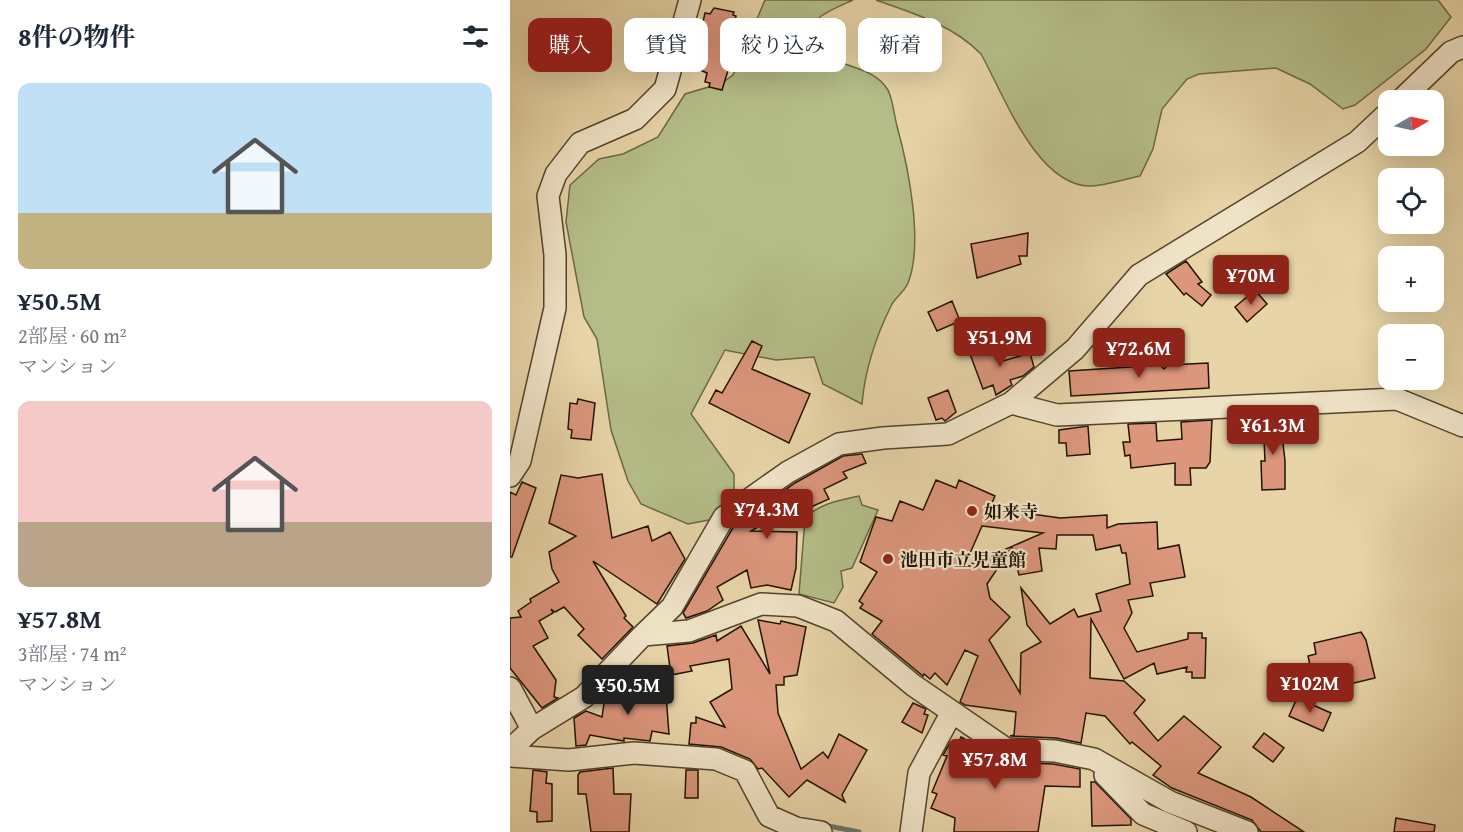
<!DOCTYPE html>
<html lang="ja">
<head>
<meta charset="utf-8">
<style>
	body { margin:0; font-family:"Gentium Book Plus","Noto Serif JP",serif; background:#f2f2f3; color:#1f2937; height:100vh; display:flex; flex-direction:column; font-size:22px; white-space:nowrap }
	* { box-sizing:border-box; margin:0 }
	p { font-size:20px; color:#747a83 }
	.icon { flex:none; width:33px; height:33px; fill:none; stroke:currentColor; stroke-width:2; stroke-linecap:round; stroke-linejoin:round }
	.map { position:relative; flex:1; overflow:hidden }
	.panel { display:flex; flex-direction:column; background:#fff; width:510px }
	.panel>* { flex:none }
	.banner { position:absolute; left:18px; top:18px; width:570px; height:54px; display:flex; gap:12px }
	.needle { width:39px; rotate:81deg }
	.buttons { position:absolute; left:868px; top:90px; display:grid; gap:12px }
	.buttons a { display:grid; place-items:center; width:66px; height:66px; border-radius:12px; background:#fff; box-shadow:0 6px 24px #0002; font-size:30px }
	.price { position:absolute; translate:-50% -51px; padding:0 14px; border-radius:6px; background:#8f2418; color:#fff; font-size:20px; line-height:39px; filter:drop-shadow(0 2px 3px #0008) }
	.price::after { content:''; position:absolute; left:50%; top:36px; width:18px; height:14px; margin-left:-9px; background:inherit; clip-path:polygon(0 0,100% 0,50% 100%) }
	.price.on { background:#222; color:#fff }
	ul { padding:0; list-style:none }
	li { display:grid; align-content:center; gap:12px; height:318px; padding:0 18px }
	li span { display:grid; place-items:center; height:186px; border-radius:12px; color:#555 }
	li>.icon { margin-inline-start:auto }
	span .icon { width:108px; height:108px; fill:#fffc; stroke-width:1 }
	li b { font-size:26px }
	h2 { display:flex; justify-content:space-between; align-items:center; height:72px; padding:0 18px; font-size:26px }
	.tag { padding:0 21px; border-radius:12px; background:#fff; box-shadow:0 6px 24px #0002; font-size:21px; line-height:54px }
	.tag.on { background:#8f2418; color:#fff }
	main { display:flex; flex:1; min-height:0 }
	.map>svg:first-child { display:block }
	.green { fill:#b4bd88; stroke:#6b6846; stroke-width:1.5 }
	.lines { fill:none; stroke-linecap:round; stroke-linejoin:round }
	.stream { stroke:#69756c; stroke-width:5 }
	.building { fill:#dc967c; stroke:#221305; stroke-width:1.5; fill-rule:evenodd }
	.minor-casing { stroke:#53432e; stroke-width:24 }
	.minor { stroke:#efe3c6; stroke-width:21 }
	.poi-dot { fill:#8f2418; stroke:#efe3c6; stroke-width:2 }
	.labels { text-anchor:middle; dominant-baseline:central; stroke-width:4.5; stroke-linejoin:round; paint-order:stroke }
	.poi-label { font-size:18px; font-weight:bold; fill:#221305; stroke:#efe3c6; text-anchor:start }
</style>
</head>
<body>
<main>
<section class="panel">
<h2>8件の物件<svg class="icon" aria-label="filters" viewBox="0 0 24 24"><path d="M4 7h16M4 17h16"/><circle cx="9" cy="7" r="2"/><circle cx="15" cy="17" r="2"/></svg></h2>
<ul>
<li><span style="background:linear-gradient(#bfe0f5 70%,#c2b280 0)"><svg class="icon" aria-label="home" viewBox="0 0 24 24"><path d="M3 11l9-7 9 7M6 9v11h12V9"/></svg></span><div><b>¥50.5M</b><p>2部屋 · 60 m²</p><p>マンション</p></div></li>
<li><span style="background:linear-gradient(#f6c9c9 65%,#b9a48a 0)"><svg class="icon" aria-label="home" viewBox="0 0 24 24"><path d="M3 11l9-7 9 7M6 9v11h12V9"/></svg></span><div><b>¥57.8M</b><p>3部屋 · 74 m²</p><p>マンション</p></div></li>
</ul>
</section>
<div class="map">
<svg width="953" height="832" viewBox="0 0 953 832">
	<rect width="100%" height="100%" fill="#e7d4a7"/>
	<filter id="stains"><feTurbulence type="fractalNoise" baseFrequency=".00333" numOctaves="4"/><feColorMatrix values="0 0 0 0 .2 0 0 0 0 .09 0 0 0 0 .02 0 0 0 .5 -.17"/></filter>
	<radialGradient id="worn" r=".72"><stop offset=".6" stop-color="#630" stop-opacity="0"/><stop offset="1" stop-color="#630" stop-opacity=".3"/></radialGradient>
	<path class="green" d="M255,0H343C332,5 319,10 310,17C300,25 300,45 312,53C332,68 363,66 378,90C383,100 384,115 387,126C398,166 414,243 398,283C394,292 387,296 382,304C366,336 355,368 352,404L313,384L304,357L266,360L215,350L181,414L224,474V499L214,517L178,524L131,504L118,481L101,430L87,339L74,317L56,222L60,185L89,159L113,154L148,137L175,94L212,83L223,75Z
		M366,0H928L941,17L916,49L845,105L833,109L800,84L766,68L689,74L677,79L652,109L643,149L630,176C615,179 597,185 581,186C527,187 493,93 471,54C443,25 403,13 366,0Z
		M349,496L352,505L368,510L342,568L331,571L333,587L324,603L289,594L295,519C307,504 331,500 349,496Z"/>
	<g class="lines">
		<path class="stream" d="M313,825L349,832"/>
	</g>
	<path class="building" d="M204,8L224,12L223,15L226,16L219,50L224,51L212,90L199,87L200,83L195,82L197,73L181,66L183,58L179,57L187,25L192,26L195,13L200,14Z
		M518,233L517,256H509L511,264L467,278L461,244Z
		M676,261L692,282L688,284L701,295L692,306L676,293L674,295L656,274Z
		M745,290L757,304L737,322L725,307Z
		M442,301L450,321L427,331L418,312Z
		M242,341L252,346L242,369L300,394L279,443L199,403L206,390L212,393Z
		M487,344L493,361L520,353L524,367L513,376L500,380L502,385L486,395L483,385L473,389L460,354Z
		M698,363L699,388L561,396L559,371L650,365L654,369L658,365Z
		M438,390L446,412L435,421L432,418L426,420L418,398Z
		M68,399L85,403L81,440L61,438L62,430L58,429L60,403L67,404Z
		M770,417L775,461V489L752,490L751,461H755L753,418Z
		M702,420L700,462L696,468H680L681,485H665V463L621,468L620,455L615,456L613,442H620L618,424L646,423L647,441L672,439L671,422Z
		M578,426L580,454L557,456L556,443H549V430Z
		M352,454L356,463L333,472L337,478L314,489L319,499L301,507L297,498L241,531L287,532L286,568L281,590L257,585L241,588L237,570L207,587L213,600L197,611L176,618L173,613L224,526L285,483L333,456Z
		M92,474L102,538L138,526L142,541L160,532L175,559L147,604L83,561L116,616L114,618L123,627L92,659L68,635L74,629L54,607L45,612L41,609L43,613L29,621L38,638L23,646L46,680L44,697L48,698L32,708L0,668V618L11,617L8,611L21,602L20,599L49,582L42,569L39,552L66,536L39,523L51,475L68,478Z
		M426,480L446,488L449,480L485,496L480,508L550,518L597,515V528L608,524L647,522L648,549L669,545L675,577L640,583L643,596L618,600L622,613L614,628L627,652L678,639V633H692V638H696L695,678H682V672H676L677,667L647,674L644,663L614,679L581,619L580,678L614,681L635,700L624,713L648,741L674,716L711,747L688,773L741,797L794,832H751L742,820L662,788L643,775L651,766L622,742L620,744L595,716L576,713L571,743L546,738L500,736L504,735L506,712L455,705L450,702L468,656L455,650L437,685L425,673L420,679L414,674L413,676L362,634L372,621L350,608L353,604L349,601L367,572L350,562L366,517L382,521L390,501L413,510ZM472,526L533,533L454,567ZM547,535H583L586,550L610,545L612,553H616L620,584L586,594L591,611L568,617L564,609L540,624L511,588L517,625L531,642L511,653L510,693L479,640L500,617L480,598L477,584L502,547L509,575L532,571L529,548L546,549Z
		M12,482L26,488L2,557H0V492L6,495Z
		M248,620L270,624L271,621L296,627L287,675L274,677V685H266L268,713L291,769L313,752L318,758L329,734L357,750L332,795L335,802L297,780L279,797L252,768L248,769L240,759L211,747L179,744L181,723H186V717L215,727L200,702L222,689L219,659L180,666L182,671L161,675L157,646L183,643L206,635L207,641L231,626L260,674Z
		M851,632L856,640L865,678L806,692L798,656L806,654L804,643Z
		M154,669L159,734L142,731L140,741L114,738V741L80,735L76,745L66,746L64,718L76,711L92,717L95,697L131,703V699L138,696V670Z
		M787,698L821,713L813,731L779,716Z
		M403,703L416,709L414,714L418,715L412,733L392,722Z
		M754,733L774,748L763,762L743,747Z
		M451,737L495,762L543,764L570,769V787L535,786L528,832H444L445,818L421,808L427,794L422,792L437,756L433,755L440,743L447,746Z
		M103,768L104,794H121L119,832H81L76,794H68V775L70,772Z
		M23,770L37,772L36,783L42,784V821L27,822V812L20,811Z
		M176,770H188V798H175Z
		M581,782H585L621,819V825L582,826Z
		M886,818L925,825L924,832H884Z"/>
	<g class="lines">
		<defs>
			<path id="minor" d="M891,100L941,52L953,47
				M501,403L547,415L887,399L953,426
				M0,476L10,461L45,308V255L38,196L46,174L70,143L125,119L155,89L180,0
				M133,635L162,607L214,517L278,472L329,444L373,438L438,434L501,403L565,349L629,275L847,142L879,112
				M0,688L22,729
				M0,750L22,729L74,697L133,635L179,631L251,604L288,606L326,621L403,685L496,749L545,751L584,759L660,802L737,832
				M0,756L59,760L124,753L206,759L235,771L259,816L286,828L311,832
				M595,775L633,814L676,832
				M401,832L409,773L442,712"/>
		</defs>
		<use href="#minor" class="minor-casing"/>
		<use href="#minor" class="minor"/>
	</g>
	<g class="poi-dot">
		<circle cx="462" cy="511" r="6"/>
		<circle cx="378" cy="559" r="6"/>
	</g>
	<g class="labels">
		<g class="poi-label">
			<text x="474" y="511">如来寺</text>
			<text x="390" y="559">池田市立児童館</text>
		</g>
	</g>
	<rect width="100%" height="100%" filter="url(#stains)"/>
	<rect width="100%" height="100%" fill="url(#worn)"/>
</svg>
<div class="buttons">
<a><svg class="needle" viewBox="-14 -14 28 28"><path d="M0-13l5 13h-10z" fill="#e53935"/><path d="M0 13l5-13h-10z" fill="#747a83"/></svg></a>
<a><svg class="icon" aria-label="locate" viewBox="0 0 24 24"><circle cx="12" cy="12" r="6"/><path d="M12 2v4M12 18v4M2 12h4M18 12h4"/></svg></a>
<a>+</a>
<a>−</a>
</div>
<b class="price" style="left:741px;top:306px">¥70M</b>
<b class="price" style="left:490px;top:368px">¥51.9M</b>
<b class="price" style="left:629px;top:379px">¥72.6M</b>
<b class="price" style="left:763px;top:456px">¥61.3M</b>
<b class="price" style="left:257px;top:540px">¥74.3M</b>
<b class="price" style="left:800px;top:714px">¥102M</b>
<b class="price on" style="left:118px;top:716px">¥50.5M</b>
<b class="price" style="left:485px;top:790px">¥57.8M</b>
<div class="banner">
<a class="tag on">購入</a>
<a class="tag">賃貸</a>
<a class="tag">絞り込み</a>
<a class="tag">新着</a>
</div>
</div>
</main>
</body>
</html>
